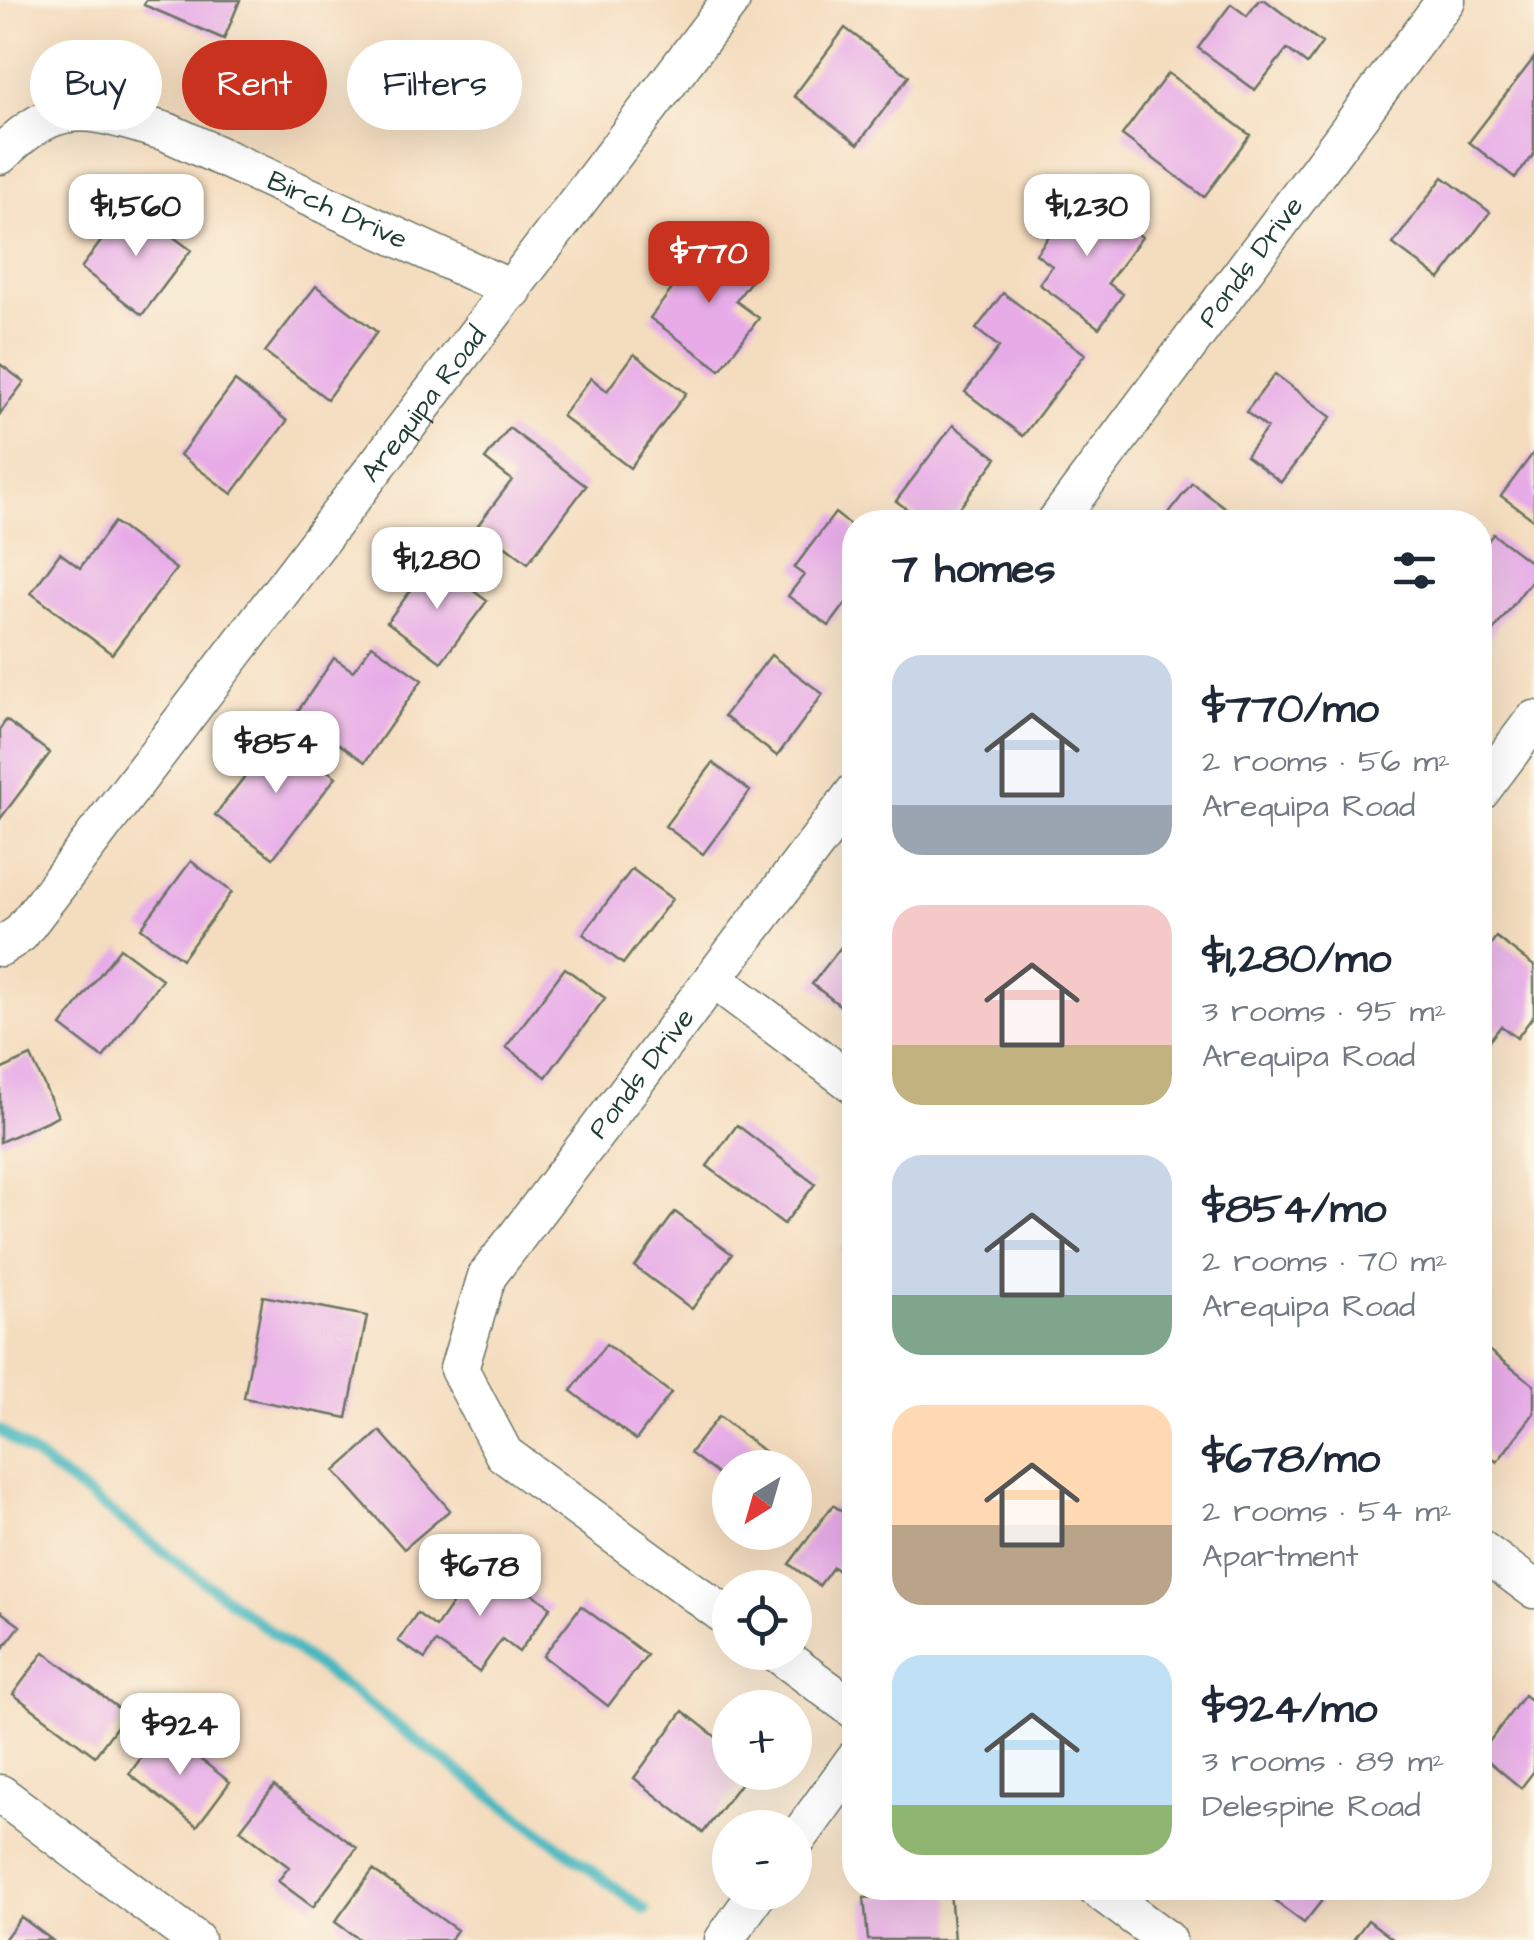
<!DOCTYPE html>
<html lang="en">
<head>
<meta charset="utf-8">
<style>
	body { margin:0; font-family:"Architects Daughter",sans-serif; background:#f6f6f7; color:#1f2937; height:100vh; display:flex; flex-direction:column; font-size:38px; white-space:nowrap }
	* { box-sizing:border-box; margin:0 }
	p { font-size:32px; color:#747a83 }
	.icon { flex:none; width:55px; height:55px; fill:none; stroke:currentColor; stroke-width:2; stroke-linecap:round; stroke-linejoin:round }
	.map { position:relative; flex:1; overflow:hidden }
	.sheet { position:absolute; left:842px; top:510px; width:650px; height:1390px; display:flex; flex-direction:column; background:#fff; border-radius:40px; box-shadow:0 10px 40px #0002 }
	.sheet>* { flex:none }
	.guide { position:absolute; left:30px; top:40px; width:662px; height:90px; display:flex; gap:20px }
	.needle { width:65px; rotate:217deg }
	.tools { position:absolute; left:712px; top:1450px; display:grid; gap:20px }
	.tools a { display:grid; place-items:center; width:100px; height:100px; border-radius:50%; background:#fff; box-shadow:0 10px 40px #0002; font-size:50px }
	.price { position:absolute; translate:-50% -85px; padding:0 22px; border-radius:20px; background:#fff; color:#222; font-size:32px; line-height:65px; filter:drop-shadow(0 2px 5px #0008) }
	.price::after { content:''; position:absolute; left:50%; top:60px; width:30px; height:22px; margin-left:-15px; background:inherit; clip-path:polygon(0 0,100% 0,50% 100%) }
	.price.current { background:#c8321e; color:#fff }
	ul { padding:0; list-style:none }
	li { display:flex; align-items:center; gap:30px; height:250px; padding:0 50px }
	li span { display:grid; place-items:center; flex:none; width:280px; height:200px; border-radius:30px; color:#555 }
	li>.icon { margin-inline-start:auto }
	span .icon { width:120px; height:120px; fill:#fffc; stroke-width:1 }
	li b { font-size:42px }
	h2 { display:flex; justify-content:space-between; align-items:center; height:120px; padding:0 50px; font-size:42px }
	.chip { padding:0 35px; border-radius:45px; background:#fff; box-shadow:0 10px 40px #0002; font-size:35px; line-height:90px }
	.chip.current { background:#c8321e; color:#fff }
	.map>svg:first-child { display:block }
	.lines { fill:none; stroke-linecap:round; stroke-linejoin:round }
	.stream { stroke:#48b8bf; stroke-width:11 }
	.building { fill:#e7ace8 }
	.street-casing { stroke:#6a7564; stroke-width:41 }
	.street { stroke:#fff; stroke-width:38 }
	.labels { text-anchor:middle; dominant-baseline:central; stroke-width:8; stroke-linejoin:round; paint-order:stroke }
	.street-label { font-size:28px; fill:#1f3d34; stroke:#fcf5e5 }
</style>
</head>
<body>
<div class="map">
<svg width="1534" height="1940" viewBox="0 0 1534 1940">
	<rect width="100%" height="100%" fill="#fcf5e5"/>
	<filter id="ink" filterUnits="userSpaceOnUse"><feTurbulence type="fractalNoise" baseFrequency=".01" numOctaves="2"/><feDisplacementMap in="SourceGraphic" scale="20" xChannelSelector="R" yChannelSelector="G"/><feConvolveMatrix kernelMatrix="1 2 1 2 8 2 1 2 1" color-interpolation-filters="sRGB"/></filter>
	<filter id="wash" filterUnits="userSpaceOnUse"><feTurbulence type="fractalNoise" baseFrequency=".0048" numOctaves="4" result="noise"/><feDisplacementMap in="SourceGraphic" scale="40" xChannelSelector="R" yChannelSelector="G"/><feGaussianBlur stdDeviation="2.25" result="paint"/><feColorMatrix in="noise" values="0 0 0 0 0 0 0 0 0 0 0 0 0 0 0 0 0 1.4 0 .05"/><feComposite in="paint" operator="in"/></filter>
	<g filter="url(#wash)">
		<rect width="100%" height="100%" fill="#f4dcbe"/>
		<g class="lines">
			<path class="stream" d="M0,1430L645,1910"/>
		</g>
		<g id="blocks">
			<path class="building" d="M146,0H240L224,39L144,5Z
				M1259,0H1265L1322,43L1307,64L1287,49L1255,90L1198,48L1231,4L1247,16Z
				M845,28L909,76L858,144L794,96Z
				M1534,58V154L1515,178L1469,142Z
				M1168,73L1250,135L1204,197L1122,135Z
				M1443,177L1490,212L1440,279L1393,244Z
				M1080,193L1142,237L1108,283L1123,294L1099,328L1039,284L1052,266L1036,254Z
				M129,204L191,250L142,315L81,268Z
				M710,239L756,274L736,301L759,318L720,370L650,318Z
				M316,286L377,332L327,399L265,352Z
				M1003,293L1085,354L1023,436L965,392L999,347L976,329Z
				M634,354L686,393L630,468L562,416L591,378L607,391Z
				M0,364L24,382L0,414Z
				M1275,374L1331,417L1281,482L1246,456L1267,428L1246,412Z
				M235,381L287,421L232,494L180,455Z
				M953,425L997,458L949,522H925L896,501Z
				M509,428L586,486L528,563L478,525L512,480L485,459Z
				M1534,452V520L1501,496Z
				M1192,483L1228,510L1218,522H1162Z
				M835,513L855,529V591L829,626L788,596L804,575L794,568Z
				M114,522L176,569L112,654L31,593L60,553L80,568Z
				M1493,534L1534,565V577L1484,643L1480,640V552Z
				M433,561L487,601L441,662L387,622Z
				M372,645L422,680L365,762L296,714L334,658L353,671Z
				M771,655L823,694L777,756L724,716Z
				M6,720L50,753L0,819V729Z
				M278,733L336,777L273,858L215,815Z
				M713,763L750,791L703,854L665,826Z
				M191,861L232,892L182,959L141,928Z
				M632,869L672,899L623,964L583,934Z
				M1496,937L1534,966V1015L1517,1038L1501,1026L1485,1046L1480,1043V959Z
				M841,947L855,958V1017L812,984Z
				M120,948L162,979L103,1058L61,1026Z
				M565,968L605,998L546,1077L506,1047Z
				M31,1056L58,1116L0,1142V1070Z
				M737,1125L815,1184L784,1224L707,1166Z
				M675,1212L732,1254L692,1309L635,1267Z
				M855,1232V1263L840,1252Z
				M263,1296L367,1316L347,1418L244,1398Z
				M606,1344L671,1393L636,1440L571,1391Z
				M1483,1346L1534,1385V1413L1497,1462L1480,1449Z
				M719,1416L785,1468H730V1484L690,1453Z
				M380,1431L450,1510L404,1549L335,1471Z
				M833,1505L855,1521V1583L833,1567L819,1586L789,1564Z
				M483,1559L551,1607L519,1652L502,1639L479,1672L436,1642L425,1659L398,1641L417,1613L436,1627Z
				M581,1606L647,1655L608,1706L543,1656Z
				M0,1611L20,1626L0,1652Z
				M44,1652L126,1714L95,1756L13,1694Z
				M1524,1695L1534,1703V1771L1521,1788L1480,1754Z
				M683,1711L730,1748V1772H749L703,1833L634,1778Z
				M162,1730L230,1782L197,1826L129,1774Z
				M274,1786L357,1848L313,1907L278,1881L289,1867L240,1830Z
				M373,1870L457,1930L450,1940H360L335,1922Z
				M1257,1888H1332L1304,1923Z
				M950,1891L954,1940H868L864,1898Z
				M21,1917L52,1940H4Z
				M1368,1920L1394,1940H1353Z"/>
		</g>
	</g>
	<g filter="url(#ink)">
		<use href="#blocks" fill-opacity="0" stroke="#6a7564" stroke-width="2.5"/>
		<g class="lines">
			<defs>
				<g id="street">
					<path id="s1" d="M0,155C62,93 91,111 167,132L513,290"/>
					<path id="s2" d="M1056,522L1446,0"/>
					<path d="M1480,792L1534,720"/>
					<path id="s3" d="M0,947L20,934L731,0"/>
					<path d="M715,980L855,1085"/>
					<path d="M1480,1549L1534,1589"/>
					<path id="s4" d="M730,1619L504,1454L459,1369L487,1276L855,792"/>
					<path d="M776,1652L855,1710"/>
					<path d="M0,1794L195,1940"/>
					<path d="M795,1842L855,1759"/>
					<path d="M1096,1888L1167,1940"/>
					<path d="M724,1940L758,1892"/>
				</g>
			</defs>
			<use href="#street" class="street-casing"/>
			<use href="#street" class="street"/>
		</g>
	</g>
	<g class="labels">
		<g class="street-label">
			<text stroke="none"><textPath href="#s1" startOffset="370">Birch Drive</textPath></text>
			<text stroke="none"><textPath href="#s2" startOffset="325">Ponds Drive</textPath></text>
			<text stroke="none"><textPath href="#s3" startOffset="690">Arequipa Road</textPath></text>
			<text stroke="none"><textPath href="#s4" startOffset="728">Ponds Drive</textPath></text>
		</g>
	</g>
</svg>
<div class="tools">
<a><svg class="needle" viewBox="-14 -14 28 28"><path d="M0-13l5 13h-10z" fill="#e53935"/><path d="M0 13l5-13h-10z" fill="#747a83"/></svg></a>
<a><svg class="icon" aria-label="locate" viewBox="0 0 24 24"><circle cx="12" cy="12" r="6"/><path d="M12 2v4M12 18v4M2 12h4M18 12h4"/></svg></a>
<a>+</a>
<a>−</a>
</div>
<b class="price" style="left:136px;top:259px">$1,560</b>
<b class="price" style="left:1087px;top:259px">$1,230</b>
<b class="price current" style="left:709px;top:306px">$770</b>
<b class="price" style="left:437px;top:612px">$1,280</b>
<b class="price" style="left:276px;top:796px">$854</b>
<b class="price" style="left:480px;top:1619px">$678</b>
<b class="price" style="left:180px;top:1778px">$924</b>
<div class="guide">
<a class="chip">Buy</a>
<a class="chip current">Rent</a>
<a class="chip">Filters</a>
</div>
<section class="sheet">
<h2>7 homes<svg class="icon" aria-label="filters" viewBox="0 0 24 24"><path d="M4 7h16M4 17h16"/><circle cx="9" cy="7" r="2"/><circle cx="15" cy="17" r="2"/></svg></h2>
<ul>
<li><span style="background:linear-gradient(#c9d6e8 75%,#9aa5b1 0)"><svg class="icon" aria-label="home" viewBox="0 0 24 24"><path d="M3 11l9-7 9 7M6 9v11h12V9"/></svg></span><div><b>$770/mo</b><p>2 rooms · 56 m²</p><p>Arequipa Road</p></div></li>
<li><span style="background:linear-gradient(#f6c9c9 70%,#c2b280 0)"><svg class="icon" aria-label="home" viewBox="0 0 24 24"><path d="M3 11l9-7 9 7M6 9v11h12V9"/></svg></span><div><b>$1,280/mo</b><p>3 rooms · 95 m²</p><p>Arequipa Road</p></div></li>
<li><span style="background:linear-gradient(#c9d6e8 70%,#7fa58c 0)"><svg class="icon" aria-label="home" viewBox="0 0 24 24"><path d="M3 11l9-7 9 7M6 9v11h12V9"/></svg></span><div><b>$854/mo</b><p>2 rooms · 70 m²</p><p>Arequipa Road</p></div></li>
<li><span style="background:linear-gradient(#ffd9b3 60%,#b9a48a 0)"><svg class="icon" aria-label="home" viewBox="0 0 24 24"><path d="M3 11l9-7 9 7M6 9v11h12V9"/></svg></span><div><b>$678/mo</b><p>2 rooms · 54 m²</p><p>Apartment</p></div></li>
<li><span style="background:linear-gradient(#bfe0f5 75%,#8fb573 0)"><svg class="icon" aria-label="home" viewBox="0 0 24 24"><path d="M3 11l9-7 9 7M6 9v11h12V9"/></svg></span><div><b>$924/mo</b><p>3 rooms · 89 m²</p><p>Delespine Road</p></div></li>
</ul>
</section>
</div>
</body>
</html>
